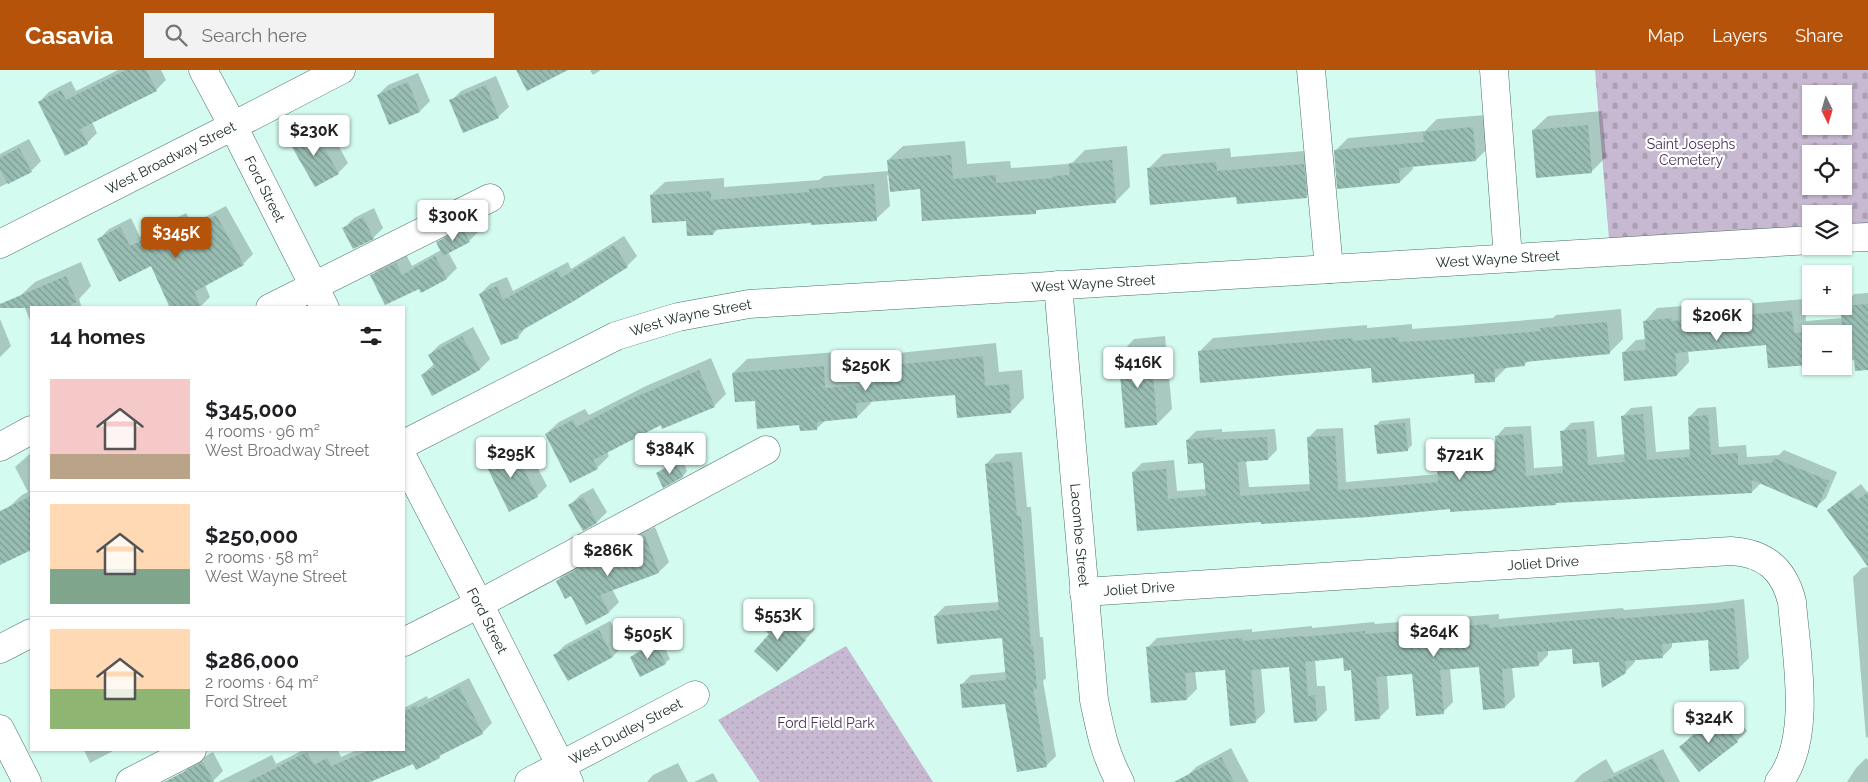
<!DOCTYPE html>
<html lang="en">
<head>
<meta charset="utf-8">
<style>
	body { margin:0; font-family:Raleway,sans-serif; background:#f2f2f2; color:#202124; height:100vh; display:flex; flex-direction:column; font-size:19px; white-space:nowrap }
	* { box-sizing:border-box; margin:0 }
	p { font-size:16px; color:#757577 }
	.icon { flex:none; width:28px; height:28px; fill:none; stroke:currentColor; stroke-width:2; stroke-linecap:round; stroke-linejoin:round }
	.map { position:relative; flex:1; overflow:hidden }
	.sheet { position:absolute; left:30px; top:236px; width:375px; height:445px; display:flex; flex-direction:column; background:#fff; border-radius:0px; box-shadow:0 1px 4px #0004 }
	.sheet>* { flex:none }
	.needle { width:32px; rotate:175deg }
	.buttons { position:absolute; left:1802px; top:15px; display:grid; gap:10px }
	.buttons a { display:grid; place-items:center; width:50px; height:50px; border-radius:0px; background:#fff; box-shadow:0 1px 4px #0004; font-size:25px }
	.price { position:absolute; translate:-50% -42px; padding:0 11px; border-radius:5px; background:#fff; color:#222; font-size:16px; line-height:32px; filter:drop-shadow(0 1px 2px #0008) }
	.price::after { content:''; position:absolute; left:50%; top:30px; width:15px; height:11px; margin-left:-8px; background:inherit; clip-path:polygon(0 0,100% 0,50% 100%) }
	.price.selected { background:#b45309; color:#fff }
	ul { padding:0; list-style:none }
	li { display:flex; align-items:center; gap:15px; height:125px; padding:0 20px }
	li+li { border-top:1px solid #e0e0e0 }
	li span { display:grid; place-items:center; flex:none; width:140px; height:100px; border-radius:0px; color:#555 }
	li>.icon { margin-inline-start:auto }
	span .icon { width:60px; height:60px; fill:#fffc; stroke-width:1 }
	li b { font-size:21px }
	h2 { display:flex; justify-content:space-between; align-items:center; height:60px; padding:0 20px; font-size:21px }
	header { display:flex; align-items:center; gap:30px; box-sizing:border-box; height:70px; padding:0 25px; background:#b45309; color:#fff }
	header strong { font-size:24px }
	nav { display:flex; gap:28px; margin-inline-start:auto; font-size:18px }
	.search { width:350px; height:45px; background:#f2f2f2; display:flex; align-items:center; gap:12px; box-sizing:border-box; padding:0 18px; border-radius:0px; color:#757577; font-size:19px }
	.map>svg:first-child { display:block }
	.grass { fill:url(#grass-dots) }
	.cemetery { fill:url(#cemetery-stones); fill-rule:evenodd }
	.shadow { fill:#0003 }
	.building { fill:url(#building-back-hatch) }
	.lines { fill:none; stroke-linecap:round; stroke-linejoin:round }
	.minor-casing { stroke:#4c6f65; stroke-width:29 }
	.minor { stroke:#fff; stroke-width:28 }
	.labels { text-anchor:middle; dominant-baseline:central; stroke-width:4.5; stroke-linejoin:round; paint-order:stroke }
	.park-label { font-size:14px; fill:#483057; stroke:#fff }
	.street-label { font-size:14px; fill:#21302c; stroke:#fff }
</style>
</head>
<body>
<header>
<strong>Casavia</strong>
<div class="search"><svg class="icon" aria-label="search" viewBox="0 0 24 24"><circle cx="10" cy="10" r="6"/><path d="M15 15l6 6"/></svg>Search here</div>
<nav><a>Map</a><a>Layers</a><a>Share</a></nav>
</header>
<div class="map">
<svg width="1868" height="712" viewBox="0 0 1868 712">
	<defs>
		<pattern id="grass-dots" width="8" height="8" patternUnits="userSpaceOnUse" patternTransform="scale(1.25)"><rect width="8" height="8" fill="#c7b9d1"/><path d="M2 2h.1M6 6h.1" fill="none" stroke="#ab9fb4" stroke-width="1.8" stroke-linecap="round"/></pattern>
		<pattern id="cemetery-stones" width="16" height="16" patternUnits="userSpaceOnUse" patternTransform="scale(1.25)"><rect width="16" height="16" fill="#c7b9d1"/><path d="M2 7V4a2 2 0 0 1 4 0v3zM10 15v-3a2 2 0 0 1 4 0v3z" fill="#ab9fb4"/></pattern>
		<pattern id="building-back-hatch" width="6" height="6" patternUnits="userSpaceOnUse" patternTransform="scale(1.25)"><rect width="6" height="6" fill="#98bdb3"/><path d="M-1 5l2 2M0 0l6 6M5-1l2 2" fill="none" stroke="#7c9a92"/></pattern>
	</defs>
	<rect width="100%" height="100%" fill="#d4fbef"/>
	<path class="grass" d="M846,576L933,712H760L718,650Z"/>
	<path class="cemetery" d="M1595,0H1868V157L1844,158V144H1811V159L1609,169ZM1811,24H1844V56H1811ZM1811,84H1844V116H1811Z"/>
	<path class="shadow" d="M118,0H161L166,10L156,20L92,52L97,63L87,73L39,32L49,22L71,11L76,21Z
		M590,0H601L593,5Z
		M418,3L430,31L420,41L390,53L378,25L388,15Z
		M496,6L509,37L499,46L464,61L451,31L461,21Z
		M1602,41L1606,87L1591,102L1533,60L1548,46Z
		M1486,45L1489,77L1476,90L1412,95L1413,99L1400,112L1335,81L1348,68L1425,61L1437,49Z
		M323,48L348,93L338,103L290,70L300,60Z
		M29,69L41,91L31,101L0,117V84Z
		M965,71L967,94L1010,91L1011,98L1067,94L1073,92L1085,80L1127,76L1130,117L1115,132L1039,139L1035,142L921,118L887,105L890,136L876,149L812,152L718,159L713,164L687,149L651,125L665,112L724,108V117L819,110L824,106L889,101L888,90L903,76Z
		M1230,78L1231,87L1318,80L1321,112L1306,127L1148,99L1163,84Z
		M226,136L253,184L243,194L205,215L210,227L200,237L152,194L99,169L109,159L131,148L140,167L186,143L192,154Z
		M374,138L383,158L373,168L344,158L354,148Z
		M473,150L479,161L469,171L448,182L457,198L447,208L422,222L419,217L372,206L382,196L406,184L412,196L441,180L438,173L448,163Z
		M624,166L637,186L627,196L528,255L518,267L480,224L490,214L507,207L513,221L568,192L571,199Z
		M81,192L91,216L79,229L82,238H31V253L20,226L35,212Z
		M1868,223V297L1856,290L1844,291V264H1811V294L1769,297L1767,273L1688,280L1689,292L1677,305L1623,283L1636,270L1646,269L1645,251L1657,238L1684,236L1685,239L1804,229L1806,251L1842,248L1844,235L1854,224Z
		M1621,239L1623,269L1609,283L1529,290L1524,295L1508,296L1494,310L1475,303L1372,297L1199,282L1213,268L1367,255V258L1412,254V259L1454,256L1553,248L1556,245Z
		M0,249L11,276L0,287Z
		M473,257L490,289L480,299L433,324L422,305L434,294L429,285L439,275Z
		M1165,266L1172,339L1157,354L1120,284L1134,269Z
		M996,273L999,302L1022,300L1024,328L1011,342L957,323L870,331L871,333L857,347L826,350L817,358L800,354L756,329L733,303L747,289L837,282L839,304L875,302V298L889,284Z
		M711,288L726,324L714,336L661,354L607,382L609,386L597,398L546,364L559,352L585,339L589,345L646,316Z
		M1652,336L1656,382L1691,379L1689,347L1698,338L1716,337L1719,377L1746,375L1747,387L1779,385L1784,380L1837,402L1826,428L1817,436L1761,413L1752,422L1557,432L1555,434L1451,438L1138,460L1133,402L1142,393L1174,390L1177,421L1207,419L1205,392L1187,370L1196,361L1222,359V362L1275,359L1277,380L1268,389L1246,391L1249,417L1311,414L1309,367L1317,359L1343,358L1346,412L1439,404L1437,383L1446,374L1497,372V366L1505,357L1531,356L1534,398L1564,396L1562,362L1571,353L1594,351L1597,387L1626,384L1622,347L1631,338Z
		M1410,348L1412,375L1407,380L1376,356L1380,351Z
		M522,368L547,416L537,426L485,392L495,382Z
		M1022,382L1027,437H1031L1040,567H1043L1046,608L1043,611L1056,686L1046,696L1006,633L961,615L971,605L1006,602L1003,567L935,546L945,536L999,532L986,394L996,384Z
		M31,383V480L0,494V453L9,437L22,425L28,422L15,397Z
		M682,389L687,401L683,406L663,416L657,403L662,399Z
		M1861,414L1867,422L1868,421V494L1829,440L1838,431Z
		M593,418L607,442L597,452L583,459L570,435L580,425Z
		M655,457L669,492L659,502L612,519L619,532L609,542L587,553L572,524L557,511L567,501L633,466Z
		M1868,497V667L1866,668L1853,507L1862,498Z
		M781,529L815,559L787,590L771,564L758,553Z
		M1744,529L1749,588L1739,598L1709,569L1672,572V577L1662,587L1635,589V592L1625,602L1573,578L1548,580V585L1538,595L1512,597L1515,627L1505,637L1480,595L1450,598L1453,632L1443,642L1414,603L1387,605L1389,638L1379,648L1344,586L1315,589L1317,616H1325L1327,640L1317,650L1290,596L1261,598L1265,642L1255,652L1226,598L1195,601L1197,619L1187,629L1147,578L1157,568L1252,559V562L1312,556V558L1374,552L1375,554L1499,544V549L1623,538L1624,540L1715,533Z
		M610,551L623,576L613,586L568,610L555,585L565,575Z
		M661,570L670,589L665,593L631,587L636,583Z
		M469,608L492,653L482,663L443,683L439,687L413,692L367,712H218L272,685L276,694L303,680H338L341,687L357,680H404V638L427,626L428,629Z
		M1729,637L1747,661L1737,671L1699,701L1680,677L1690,667Z
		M1231,678L1249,712H1189L1186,707L1196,697Z
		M1663,679L1680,712H1574L1582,704L1606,689L1614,703Z
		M84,680H115L90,693Z
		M213,682L223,701L212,712H187L182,704L192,694Z
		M1866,688L1868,690V712H1847L1856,698Z
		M678,693L688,712H647L653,705Z
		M713,703L718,712H694Z"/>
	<path class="building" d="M126,0H146L157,21L80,59L88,74L65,86L38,32L61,20L66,30Z
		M516,0H568L527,21Z
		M408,12L420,42L389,55L377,25Z
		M486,15L499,48L463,63L449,30Z
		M1588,55L1592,103L1536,108L1532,60Z
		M312,57L339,104L315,117L288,70Z
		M1473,57L1476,91L1399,98L1400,113L1337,119L1334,80L1424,72L1423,62Z
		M19,78L32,102L8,114L0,99V88Z
		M951,85L953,109L996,105V113L1053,108V106L1070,105L1069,94L1112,90L1116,133L1036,140V144L922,151L920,119L890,122L887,90Z
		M1216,92L1217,101L1304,94L1307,128L1237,134L1236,127L1150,135L1147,98Z
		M874,114L877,151L811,155V153L713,160V165L687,166L686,151L652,153L650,125L711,121V130L809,122V119Z
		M216,145L244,195L194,222L201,238H170L151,196L119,212L97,169L120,157L130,176L176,152L182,163Z
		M363,147L374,169L353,179L342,158Z
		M463,159L470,172L443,186L436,172Z
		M614,175L628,197L574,231L517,263L519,268L501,275L479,224L497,216L503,230L557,201L561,208Z
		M435,186L447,209L421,223L419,219L385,235L370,205L396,193L402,205Z
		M66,206L77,232L64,238H0V234Z
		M1868,234V300L1855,301L1852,265L1844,266L1843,264L1840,236Z
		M1792,241L1794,263L1811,262V295L1768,298L1766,275L1675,283L1677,306L1624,311L1622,282L1646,280L1643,251L1672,248V251Z
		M1607,252L1610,284L1524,292L1525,296L1494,299L1495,312L1475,313L1474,304L1372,313L1371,298L1200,313L1198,281L1353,268V271L1398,267L1399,272L1439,270L1541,261L1540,258Z
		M462,266L480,300L432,326L421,305L435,297L428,285Z
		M1151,280L1157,355L1125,358L1118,283Z
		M983,286L985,316L1009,314L1011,343L957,348L955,325L856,333L857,348L817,352V360L800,361L799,355L757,359L755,331L735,332L732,303L824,296L825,318L875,314L874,297Z
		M699,300L715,337L662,359L661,355L593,390L598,399L570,413L545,364L573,350L576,357L633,328Z
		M1643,344L1647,390L1690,387L1688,347L1708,345L1711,385L1738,383V395L1772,393L1774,388L1829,411L1817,438L1752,410V423L1556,433V435L1450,442V439L1369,447L1261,454V452L1137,461L1132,402L1166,399L1168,429L1206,426L1203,393L1188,394L1186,370L1214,367V370L1267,367L1268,390L1238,392L1240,426L1310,421L1307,367L1335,366L1338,420L1383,417L1438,412L1436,383L1496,379L1495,366L1523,364L1526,406L1563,403L1560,361L1586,359L1588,395L1625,392L1621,346Z
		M1405,353L1408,381L1377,384L1374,355Z
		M512,377L538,427L509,442L484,391Z
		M1012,391L1017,446H1021L1031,576H1033L1037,619H1033L1047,697L1017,702L1005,634L962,638L960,614L1006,610L1002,568L937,574L934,546L999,540L985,394Z
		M677,393L683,407L663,418L656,403Z
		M1852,422L1857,430L1868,422V497L1827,440Z
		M31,426V480L0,495V441Z
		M583,427L597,453L583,461L568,435Z
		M645,466L659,503L600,525L609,543L586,555L571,526L565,529L556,511L622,475Z
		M770,538L806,570L777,602L754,581L769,564L756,553Z
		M1734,538L1739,599L1710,601L1708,570L1662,574L1663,588L1625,591L1626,603L1602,618L1599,592L1573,594L1572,579L1537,582L1539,596L1502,599L1505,638L1483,640L1479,597L1440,600L1444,644L1416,646L1412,604L1376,607L1380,649L1355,651L1351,600L1344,601L1343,588L1305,592L1308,626L1315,625L1317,651L1294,653L1289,597L1251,600L1256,653L1230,656L1225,600L1185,603L1187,630L1151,633L1146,577L1242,568L1243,571L1302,566L1303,567L1365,561V564L1489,554V558L1614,547V549L1705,542V541Z
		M599,560L613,587L568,611L553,585Z
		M656,574L666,594L640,607L630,587Z
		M459,617L483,664L439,686L440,688L416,700L413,694L370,712H248L307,682L314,695L327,688L331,696L370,680H404V642L416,635L418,638Z
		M1718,646L1738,672L1699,702L1679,677Z
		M1221,687L1234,712H1174Z
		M1653,688L1665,712H1603Z
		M202,691L214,712H164L199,694Z"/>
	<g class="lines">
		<defs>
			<g id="minor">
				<path id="s1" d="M203,0L233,56L325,238"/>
				<path d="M1311,0L1329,199"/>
				<path d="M1494,0L1508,188"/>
				<path d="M1844,168L1868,167"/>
				<path id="s2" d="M0,174L233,56L341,0"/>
				<path id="s3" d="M1058,215L1094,630C1101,663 1104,682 1120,712"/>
				<path d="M270,238L490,128"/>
				<path id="s4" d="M404,374L616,266L678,247L749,234L1811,170"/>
				<path d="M0,377L31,360"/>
				<path id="s5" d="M404,390L479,534L569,712"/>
				<path id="s6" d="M1084,522L1731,481C1765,483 1784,499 1792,532C1796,584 1813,669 1779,712"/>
				<path d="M404,572L479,534L766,380"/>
				<path d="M0,579L31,563"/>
				<path d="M0,659L27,712"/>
				<path d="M130,712L192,680"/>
				<path id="s7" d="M529,712L695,625"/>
			</g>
		</defs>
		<use href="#minor" class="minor-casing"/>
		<use href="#minor" class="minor"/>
	</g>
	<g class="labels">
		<g class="park-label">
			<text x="1691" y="74">Saint Josephs<tspan x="1691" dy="16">Cemetery</tspan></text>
			<text x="826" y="653">Ford Field Park</text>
		</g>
		<g class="street-label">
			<text stroke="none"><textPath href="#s2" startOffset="191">West Broadway Street</textPath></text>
			<text stroke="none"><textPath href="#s1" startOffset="134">Ford Street</textPath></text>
			<text stroke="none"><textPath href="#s4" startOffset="1125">West Wayne Street</textPath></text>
			<text stroke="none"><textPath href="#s4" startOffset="720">West Wayne Street</textPath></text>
			<text stroke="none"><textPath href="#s4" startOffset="315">West Wayne Street</textPath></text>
			<text stroke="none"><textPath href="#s3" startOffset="251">Lacombe Street</textPath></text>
			<text stroke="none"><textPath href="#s6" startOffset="460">Joliet Drive</textPath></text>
			<text stroke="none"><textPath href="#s6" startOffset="55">Joliet Drive</textPath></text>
			<text stroke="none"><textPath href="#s5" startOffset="181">Ford Street</textPath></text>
			<text stroke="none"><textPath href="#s7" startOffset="109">West Dudley Street</textPath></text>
		</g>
	</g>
</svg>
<div class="buttons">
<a><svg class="needle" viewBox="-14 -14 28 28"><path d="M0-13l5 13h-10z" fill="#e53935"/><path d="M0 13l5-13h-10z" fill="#757577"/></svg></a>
<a><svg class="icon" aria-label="locate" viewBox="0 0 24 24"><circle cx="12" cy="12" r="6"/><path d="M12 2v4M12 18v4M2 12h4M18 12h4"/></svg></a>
<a><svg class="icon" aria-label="layers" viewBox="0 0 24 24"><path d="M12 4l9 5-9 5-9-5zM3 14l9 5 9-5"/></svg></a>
<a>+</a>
<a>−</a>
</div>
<b class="price" style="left:314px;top:87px">$230K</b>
<b class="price" style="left:453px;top:172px">$300K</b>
<b class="price selected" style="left:176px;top:189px">$345K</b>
<b class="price" style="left:1717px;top:272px">$206K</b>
<b class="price" style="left:1138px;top:319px">$416K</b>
<b class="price" style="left:866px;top:322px">$250K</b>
<b class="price" style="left:670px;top:405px">$384K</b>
<b class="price" style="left:511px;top:409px">$295K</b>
<b class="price" style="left:1460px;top:411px">$721K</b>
<b class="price" style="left:608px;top:507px">$286K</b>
<b class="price" style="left:778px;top:571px">$553K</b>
<b class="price" style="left:1434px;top:588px">$264K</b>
<b class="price" style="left:648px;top:590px">$505K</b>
<b class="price" style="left:1709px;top:674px">$324K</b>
<section class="sheet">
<h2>14 homes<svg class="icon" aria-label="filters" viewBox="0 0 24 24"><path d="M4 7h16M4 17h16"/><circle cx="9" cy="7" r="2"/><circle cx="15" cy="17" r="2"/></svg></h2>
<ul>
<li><span style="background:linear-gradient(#f6c9c9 75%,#b9a48a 0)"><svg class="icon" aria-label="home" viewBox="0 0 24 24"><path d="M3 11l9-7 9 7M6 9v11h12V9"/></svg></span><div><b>$345,000</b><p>4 rooms · 96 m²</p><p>West Broadway Street</p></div></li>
<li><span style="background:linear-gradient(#ffd9b3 65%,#7fa58c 0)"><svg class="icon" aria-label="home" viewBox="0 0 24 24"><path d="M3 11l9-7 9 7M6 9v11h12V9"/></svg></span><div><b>$250,000</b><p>2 rooms · 58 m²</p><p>West Wayne Street</p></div></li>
<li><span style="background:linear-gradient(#ffd9b3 60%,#8fb573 0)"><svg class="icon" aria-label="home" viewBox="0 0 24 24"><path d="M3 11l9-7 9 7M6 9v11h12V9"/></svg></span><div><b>$286,000</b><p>2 rooms · 64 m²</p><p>Ford Street</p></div></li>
</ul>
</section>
</div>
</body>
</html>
